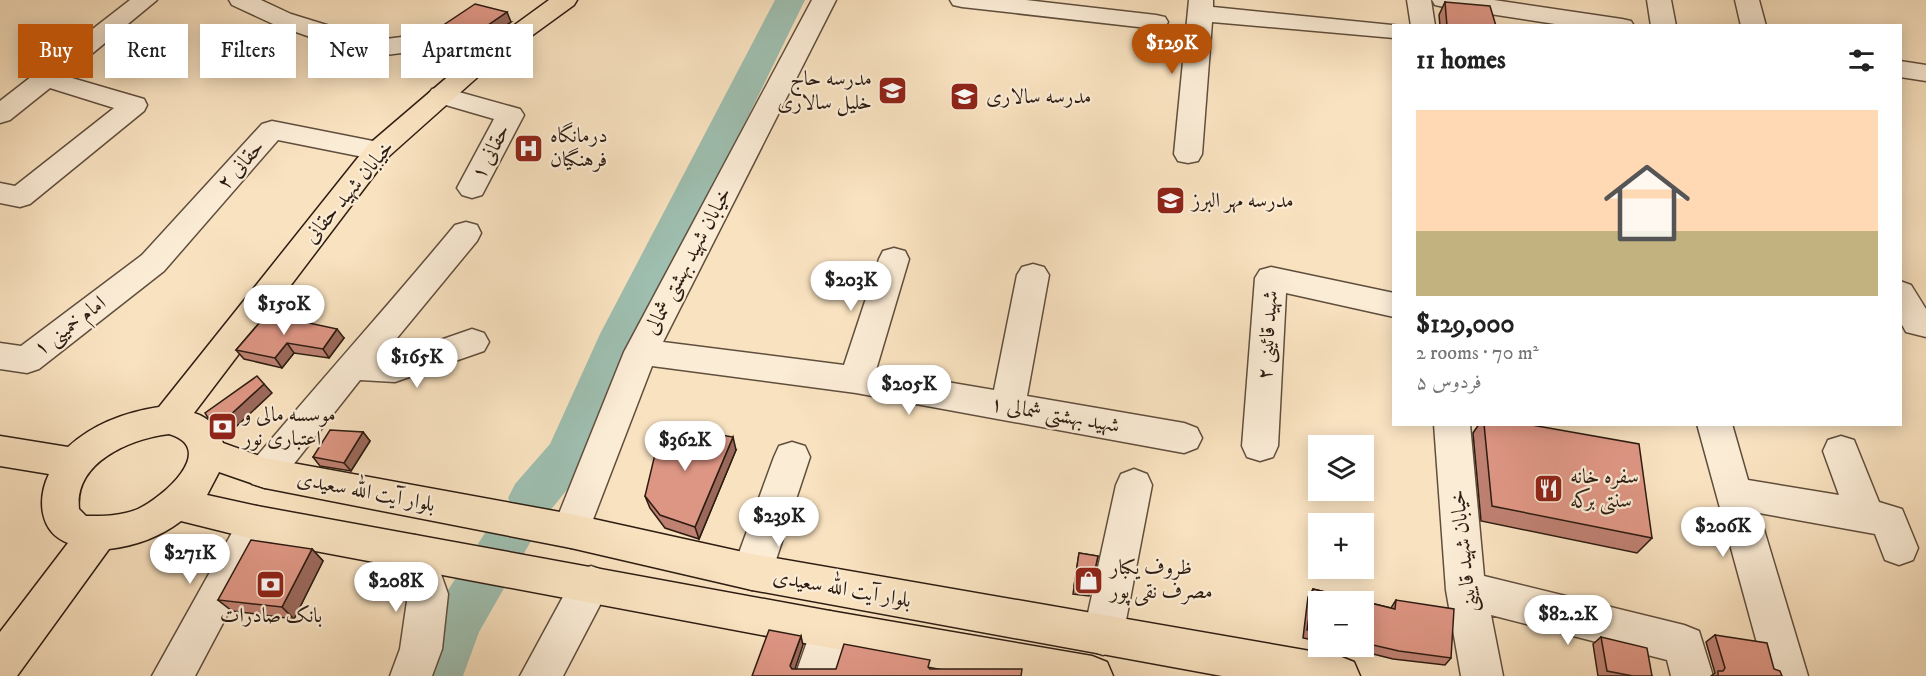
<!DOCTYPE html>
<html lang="en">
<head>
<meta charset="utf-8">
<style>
	body { margin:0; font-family:"IM FELL DW Pica",Amiri,serif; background:#f6f6f6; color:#222; height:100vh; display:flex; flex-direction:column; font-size:22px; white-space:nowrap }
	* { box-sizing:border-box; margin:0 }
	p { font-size:20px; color:#767676 }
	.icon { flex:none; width:33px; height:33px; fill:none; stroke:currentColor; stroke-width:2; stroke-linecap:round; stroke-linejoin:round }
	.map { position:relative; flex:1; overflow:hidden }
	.side { position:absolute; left:1392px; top:24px; width:510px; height:402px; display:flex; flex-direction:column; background:#fff; border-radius:0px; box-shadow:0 3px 15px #0003 }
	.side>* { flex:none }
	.guide { position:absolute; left:18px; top:24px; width:570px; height:54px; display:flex; gap:12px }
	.controls { position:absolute; left:1308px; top:435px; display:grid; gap:12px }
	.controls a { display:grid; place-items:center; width:66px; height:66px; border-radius:0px; background:#fff; box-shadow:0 3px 15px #0003; font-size:30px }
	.price { position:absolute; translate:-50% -51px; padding:0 14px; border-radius:21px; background:#fff; color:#222; font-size:20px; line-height:39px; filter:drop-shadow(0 2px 3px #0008) }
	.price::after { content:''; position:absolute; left:50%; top:36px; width:18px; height:14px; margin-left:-9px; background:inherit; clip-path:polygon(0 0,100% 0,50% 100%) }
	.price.active { background:#b45309; color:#fff }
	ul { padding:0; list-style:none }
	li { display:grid; align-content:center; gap:12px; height:318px; padding:0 24px }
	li+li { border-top:2px solid #e0e0e0 }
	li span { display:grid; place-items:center; height:186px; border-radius:0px; color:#555 }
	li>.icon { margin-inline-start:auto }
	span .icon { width:108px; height:108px; fill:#fffc; stroke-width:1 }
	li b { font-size:26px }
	h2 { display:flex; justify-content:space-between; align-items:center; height:72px; padding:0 24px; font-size:26px }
	.pill { padding:0 21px; border-radius:0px; background:#fff; box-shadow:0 3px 15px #0003; font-size:21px; line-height:54px }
	.pill.active { background:#b45309; color:#fff }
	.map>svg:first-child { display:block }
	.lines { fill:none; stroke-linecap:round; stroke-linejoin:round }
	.river { fill:#9ebeaf; fill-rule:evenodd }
	.minor-casing { stroke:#604e3d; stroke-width:3 }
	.major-casing { stroke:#2d1c11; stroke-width:3 }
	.minor { fill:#fbecd6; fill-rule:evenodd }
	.major { fill:#f9e2c0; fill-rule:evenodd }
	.wall { fill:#bf8172; stroke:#2d1c11; stroke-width:1.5 }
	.shaded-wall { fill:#9b695c; stroke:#2d1c11; stroke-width:1.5 }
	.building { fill:#de9684; stroke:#2d1c11; stroke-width:1.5 }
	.labels { text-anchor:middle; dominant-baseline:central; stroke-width:4.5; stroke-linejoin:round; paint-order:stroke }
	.poi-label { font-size:21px; fill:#2d1c11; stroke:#fbecd6; text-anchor:start }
	.street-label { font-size:21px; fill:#2d1c11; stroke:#fbecd6 }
</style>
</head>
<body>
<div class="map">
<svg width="1926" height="676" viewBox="0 0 1926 676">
	<rect width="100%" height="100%" fill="#f9e2c0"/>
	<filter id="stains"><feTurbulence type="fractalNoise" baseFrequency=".00333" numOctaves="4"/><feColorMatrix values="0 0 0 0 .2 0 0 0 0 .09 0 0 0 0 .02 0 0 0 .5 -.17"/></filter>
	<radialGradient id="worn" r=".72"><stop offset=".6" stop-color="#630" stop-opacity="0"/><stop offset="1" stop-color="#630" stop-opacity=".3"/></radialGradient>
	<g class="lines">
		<path class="river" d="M775,0H805L642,334L583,470L549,512L532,518L515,512L508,498L515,484L550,444L600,334Z
			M511,513L528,519L535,534L479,632L463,676H409L439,604L494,519Z"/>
		<defs>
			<path id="minor" d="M130,0H157L65,76L144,99L147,105L144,111L30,204L20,207L0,203V183L15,186L114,108L50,88L10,120L0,123V101Z
				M229,0H261L291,14L346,31L362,38L378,40L417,35L435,37L490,56L494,61L490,66L481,69L431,52L417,51L378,56L356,53L273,24L232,5Z
				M812,0H836L663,342L844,365L879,259L883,251L894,248L905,251L909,259L876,370L994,390L1017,275L1022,267L1033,264L1044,267L1049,275L1027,396L1184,423L1197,428L1202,438L1197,448L1184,453L856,393L652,366L584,543L571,548L558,543L552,531L624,352Z
				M950,0H1026L1156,15L1165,17L1168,22L1165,27L1156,29L962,7L953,5Z
				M1189,0H1213V7L1402,26H1394V38L1212,22L1202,154L1198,161L1188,163L1178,161L1174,154Z
				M1407,0H1431L1435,26H1411Z
				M1432,0H1494L1622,19L1631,21L1634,26H1568L1444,7L1435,5Z
				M1647,0H1671L1676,26H1651Z
				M1735,0H1759L1766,26H1741Z
				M1900,61L1926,65V81L1900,77Z
				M441,87L520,109L524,115L482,195L472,198L462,195L457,188L494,119L432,101L428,95L432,89Z
				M272,121L378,142L388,145L392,151L388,157L378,160L278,140L164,271L39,369L27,373L0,369V343L21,346L142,255L262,124Z
				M466,222L477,225L481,233L477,241L383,355L394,356L472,329L484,333L489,342L484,351L395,382L360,380L278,484L265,488L252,484L247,473L252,462C319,382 389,305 455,225Z
				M1271,267L1394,293V317L1286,293L1278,446L1273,457L1260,461L1247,457L1242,446L1255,278L1260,270Z
				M1900,281L1911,285L1926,309V337L1906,332L1900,321Z
				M1434,424H1470L1484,576L1684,625L1699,631L1713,676H1671L1667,660L1491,615L1503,676H1461L1446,590Z
				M1697,424H1732L1748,480L1839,495L1823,451L1828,440L1841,436L1854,440L1879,502L1902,509L1918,548L1913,560L1899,565L1885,560L1875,534L1759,513L1808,676H1766Z
				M792,442L805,446L810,457L772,572L766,585L752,590L738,585L732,572L774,457L779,446Z
				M1134,469L1147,474L1152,485L1123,636L1117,650L1103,655L1089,650L1083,636L1116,485L1121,474Z
				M257,506L270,511L276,523L195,676H152L244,511Z
				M415,535L429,540L448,594L442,649L432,676H390L400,649L408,594L396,552L401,540Z
				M591,566L605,571L611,584L563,676H520L577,571Z
				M830,611L844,616L850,630L837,676H795L816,616Z"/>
			<path id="major" d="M549,0H577L574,5L490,66L388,157L194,413C210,418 218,428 223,443L265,458L571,514L752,554L1339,656L1354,662L1360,676H1222L752,590L571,548L265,488L219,472L207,495L257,506L830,611L1092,656L1107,662L1113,676H979L257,540L181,521C160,537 135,546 109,549L17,676H0V632L68,543C39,532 37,499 49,474L0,466V436L68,447C93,424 126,412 159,407L368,145L472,56ZM169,434C219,449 162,498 138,509C122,516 103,516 86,516L79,509C74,462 130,439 169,434Z"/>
		</defs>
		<use href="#minor" class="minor-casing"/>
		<use href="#major" class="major-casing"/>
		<use href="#minor" class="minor"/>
		<use href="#major" class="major"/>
	</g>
	<path class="wall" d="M1445,2L1496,26H1440L1439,15Z
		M511,22L473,48L443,38L439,28Z
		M267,314L344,338L329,358L294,353L282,368L244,359L236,350Z
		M1479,424H1526L1652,538L1637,553L1481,521L1473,433Z
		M363,432L370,441L351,471L320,466L313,457Z
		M736,450L699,539L665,528L650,508L645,496Z
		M312,549L323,561L294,619L232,611L218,600Z
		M1079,553L1098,556L1089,596L1073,594Z
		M1313,589L1391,608L1396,600L1451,658L1445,665L1393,659L1341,646H1364V602H1318V641L1303,638L1308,597Z
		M1715,635L1774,669L1782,676H1711L1715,673L1706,642Z
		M1601,637L1652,676H1598L1593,644Z"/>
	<path class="shaded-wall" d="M507,12L511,22L473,48L469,38Z
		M337,329L344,338L329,358L323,349Z
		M287,343L294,353L282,368L275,358Z
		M264,384L272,393L224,438L215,429Z
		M363,432L370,441L351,471L344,463Z
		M733,437L736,450L699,539L695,527Z
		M312,549L323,561L294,619L282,607Z
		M801,636L803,645L793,675L790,666Z"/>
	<path class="building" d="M1445,2L1490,6L1496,26H1447Z
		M475,4L507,12L469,38L439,28Z
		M267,314L337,329L323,349L287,343L275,358L236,350Z
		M257,376L264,384L215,429L205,413Z
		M1484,424H1526L1639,444L1652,538L1492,506Z
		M662,425L733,437L695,527L660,515L645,496Z
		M330,430L363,432L344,463L313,457Z
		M251,540L312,549L282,607L218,600Z
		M1079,553L1098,556L1091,588L1074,586Z
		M1313,589L1395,609L1396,600L1454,609L1451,658L1399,651L1364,643V602H1318V633L1307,630Z
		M769,630L801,636L790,666L792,669H836L844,644L930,660L928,667L930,669H1022L1021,676H752Z
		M1715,635L1767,643L1774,669L1780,671L1782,676H1718V671H1723L1725,668Z
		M1601,637L1647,648L1652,676H1633L1607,671Z"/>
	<defs>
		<symbol id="school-square" viewBox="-11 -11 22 22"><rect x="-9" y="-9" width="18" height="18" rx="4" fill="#8f2418" stroke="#fbecd6"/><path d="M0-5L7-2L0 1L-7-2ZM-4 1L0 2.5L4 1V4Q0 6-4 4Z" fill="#fff"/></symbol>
		<symbol id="hospital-square" viewBox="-11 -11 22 22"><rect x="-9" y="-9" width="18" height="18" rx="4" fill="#8f2418" stroke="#fbecd6"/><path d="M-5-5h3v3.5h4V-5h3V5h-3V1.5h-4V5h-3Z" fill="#fff"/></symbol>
		<symbol id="bank-square" viewBox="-11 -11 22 22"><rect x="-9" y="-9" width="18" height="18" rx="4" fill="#8f2418" stroke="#fbecd6"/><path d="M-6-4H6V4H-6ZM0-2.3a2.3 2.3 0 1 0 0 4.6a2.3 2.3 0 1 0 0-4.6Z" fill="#fff"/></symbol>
		<symbol id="restaurant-square" viewBox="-11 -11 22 22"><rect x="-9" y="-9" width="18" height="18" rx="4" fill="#8f2418" stroke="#fbecd6"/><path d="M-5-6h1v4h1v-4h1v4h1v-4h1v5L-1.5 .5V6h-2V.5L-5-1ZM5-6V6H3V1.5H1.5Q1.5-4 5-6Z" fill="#fff"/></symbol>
		<symbol id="shop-square" viewBox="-11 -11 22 22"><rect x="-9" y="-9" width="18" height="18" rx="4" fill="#8f2418" stroke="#fbecd6"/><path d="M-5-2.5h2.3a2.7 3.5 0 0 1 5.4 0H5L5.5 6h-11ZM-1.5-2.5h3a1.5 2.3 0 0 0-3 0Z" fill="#fff"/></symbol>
	</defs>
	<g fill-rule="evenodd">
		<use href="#school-square" x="876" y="74" width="33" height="33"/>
		<use href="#school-square" x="948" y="80" width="33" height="33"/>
		<use href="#hospital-square" x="512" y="132" width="33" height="33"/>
		<use href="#school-square" x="1154" y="184" width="33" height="33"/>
		<use href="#bank-square" x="206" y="410" width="33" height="33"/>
		<use href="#restaurant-square" x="1532" y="472" width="33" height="33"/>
		<use href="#shop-square" x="1072" y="564" width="33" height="33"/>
		<use href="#bank-square" x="254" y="568" width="33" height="33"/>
	</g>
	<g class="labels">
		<g class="poi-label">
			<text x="872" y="79" text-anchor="end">مدرسه حاج<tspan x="872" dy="24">خلیل سالاری</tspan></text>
			<text x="986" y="97">مدرسه سالاری</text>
			<text x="550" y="136">درمانگاه<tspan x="550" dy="24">فرهنگیان</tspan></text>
			<text x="1192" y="201">مدرسه مهر البرز</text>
			<text x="243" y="415">موسسه مالی و<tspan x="243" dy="24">اعتباری نور</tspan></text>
			<text x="1570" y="477">سفره خانه<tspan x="1570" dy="24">سنتی برکه</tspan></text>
			<text x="1110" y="568">ظروف یکبار<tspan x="1110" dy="24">مصرف نقی پور</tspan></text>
			<text x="271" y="616" text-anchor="middle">بانک صادرات</text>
		</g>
		<g class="street-label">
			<text transform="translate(491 152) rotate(-62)">حقانی ۱</text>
			<text transform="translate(241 165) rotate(-48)">حقانی ۲</text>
			<text transform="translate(349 192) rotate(-50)">خیابان شهید حقانی</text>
			<text transform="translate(688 261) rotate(-62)">خیابان شهید بهشتی شمالی</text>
			<text transform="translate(70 326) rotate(-37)">امام خمینی ۱</text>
			<text transform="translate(1268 335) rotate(-86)">شهید قائینی ۲</text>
			<text transform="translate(1055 415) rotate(10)">شهید بهشتی شمالی ۱</text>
			<text transform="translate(366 492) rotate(11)">بلوار آیت الله سعیدی</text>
			<text transform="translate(1464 551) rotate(-96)">خیابان شهید قایینی</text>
			<text transform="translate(842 589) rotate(10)">بلوار آیت الله سعیدی</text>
		</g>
	</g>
	<rect width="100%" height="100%" filter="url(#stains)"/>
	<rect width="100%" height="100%" fill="url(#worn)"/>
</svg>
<div class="controls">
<a><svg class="icon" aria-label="layers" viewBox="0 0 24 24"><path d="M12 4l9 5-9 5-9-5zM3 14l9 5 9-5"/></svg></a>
<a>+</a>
<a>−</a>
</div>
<b class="price active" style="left:1172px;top:75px">$129K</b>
<b class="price" style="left:851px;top:312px">$203K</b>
<b class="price" style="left:284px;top:336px">$150K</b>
<b class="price" style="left:417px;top:389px">$165K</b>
<b class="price" style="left:909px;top:416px">$205K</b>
<b class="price" style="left:685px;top:472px">$362K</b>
<b class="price" style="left:779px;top:548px">$239K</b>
<b class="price" style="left:1723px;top:558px">$206K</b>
<b class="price" style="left:190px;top:585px">$271K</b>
<b class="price" style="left:396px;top:613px">$208K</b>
<b class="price" style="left:1568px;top:646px">$82.2K</b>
<div class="guide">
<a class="pill active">Buy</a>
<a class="pill">Rent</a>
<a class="pill">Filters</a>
<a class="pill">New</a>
<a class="pill">Apartment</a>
</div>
<section class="side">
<h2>11 homes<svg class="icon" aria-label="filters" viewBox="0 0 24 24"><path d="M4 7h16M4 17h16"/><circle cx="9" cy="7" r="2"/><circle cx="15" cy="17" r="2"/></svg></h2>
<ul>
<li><span style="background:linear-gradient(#ffd9b3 65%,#c2b280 0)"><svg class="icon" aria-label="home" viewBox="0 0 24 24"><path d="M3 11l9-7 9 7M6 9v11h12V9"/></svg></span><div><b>$129,000</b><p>2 rooms · 70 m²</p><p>فردوس ۵</p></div></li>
</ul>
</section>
</div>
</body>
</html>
